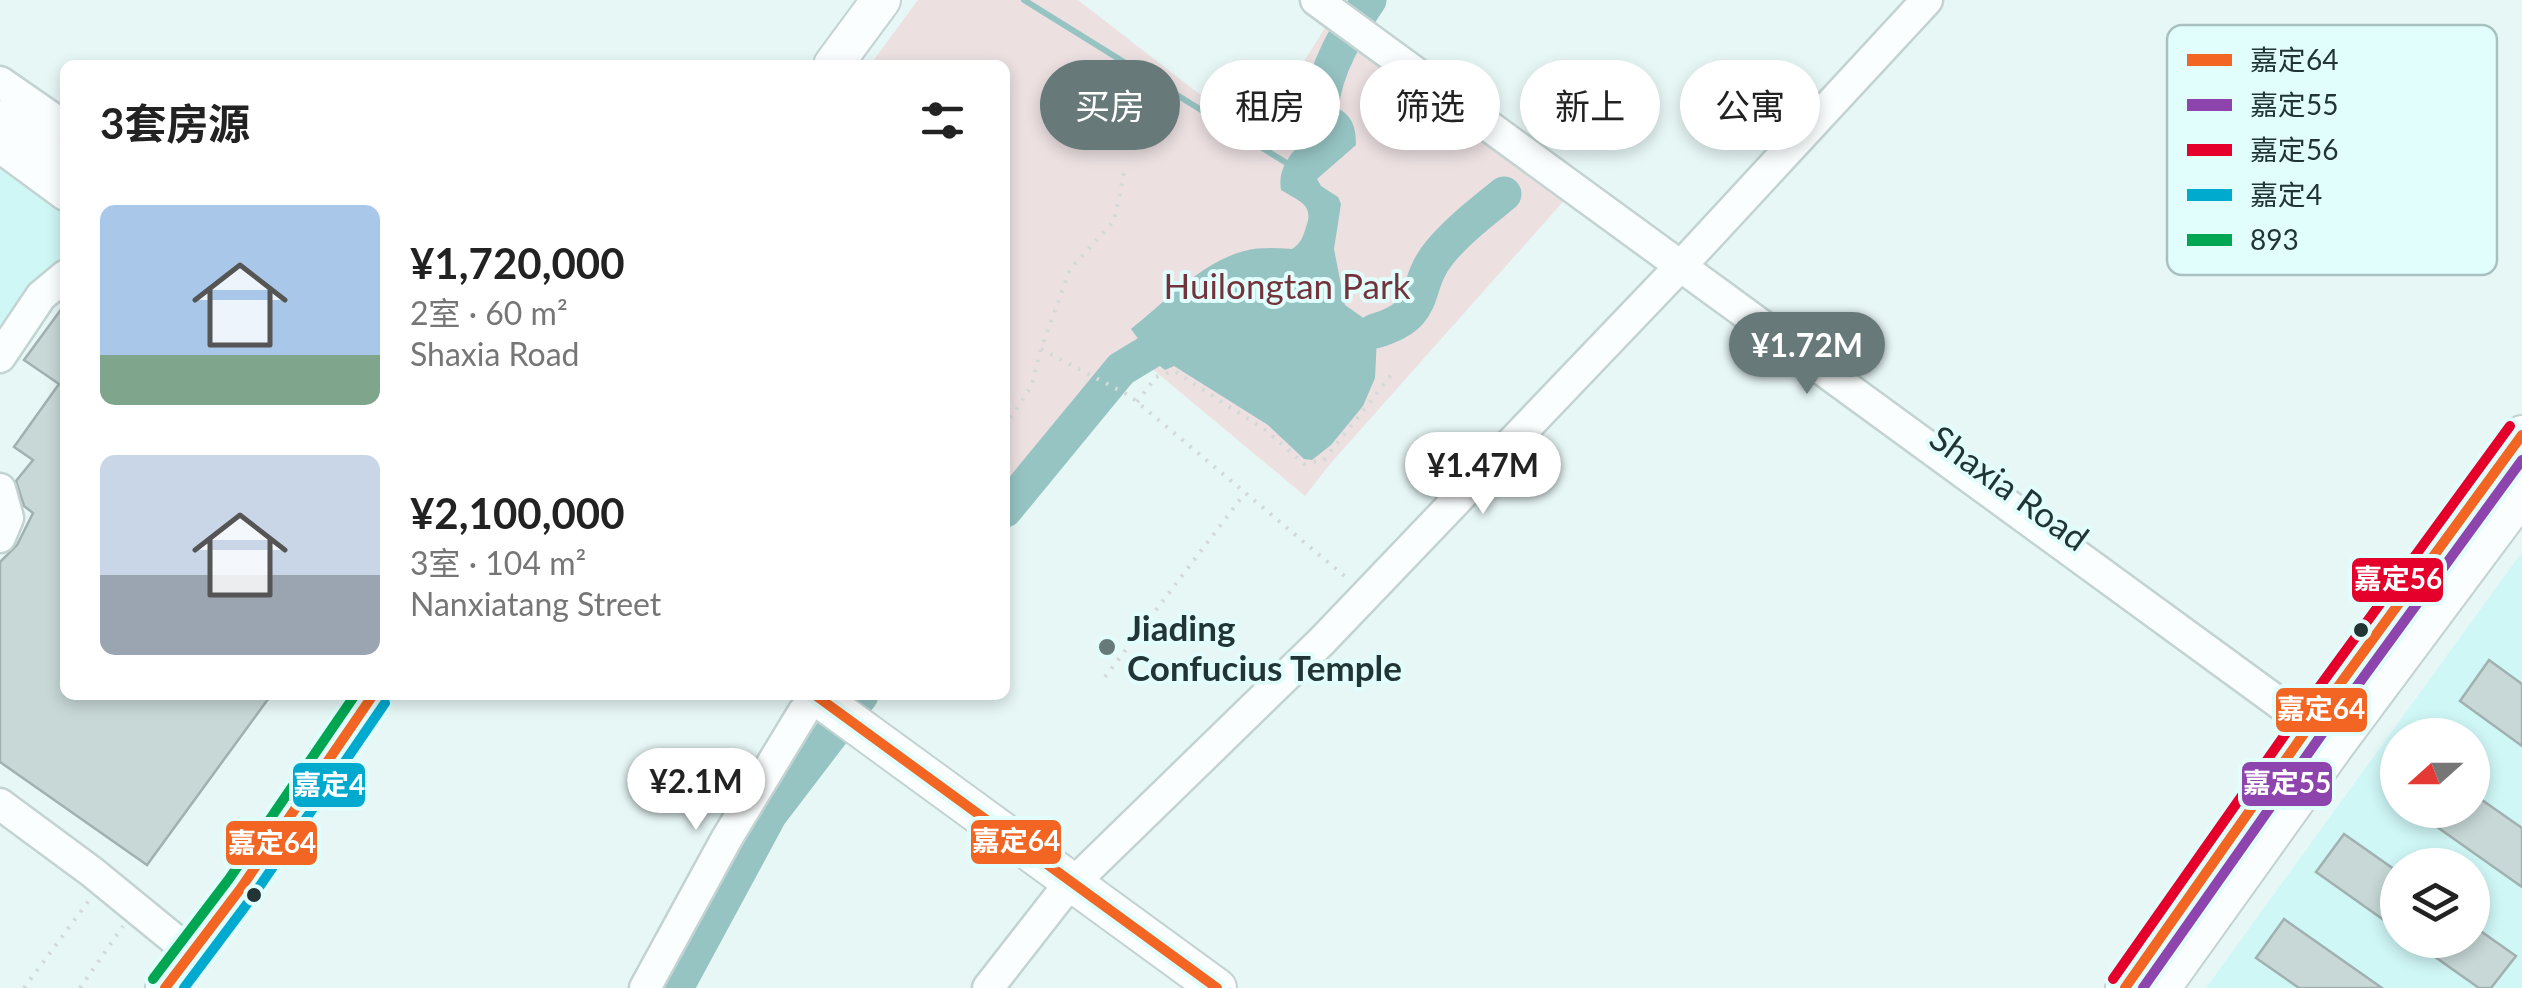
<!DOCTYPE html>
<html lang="zh">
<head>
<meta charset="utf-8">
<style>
	body { margin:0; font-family:Lato,"Noto Sans SC",sans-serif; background:#f2f2f2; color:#222; height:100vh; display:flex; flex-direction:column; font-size:38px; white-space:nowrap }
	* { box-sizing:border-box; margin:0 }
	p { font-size:32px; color:#767676 }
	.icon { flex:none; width:55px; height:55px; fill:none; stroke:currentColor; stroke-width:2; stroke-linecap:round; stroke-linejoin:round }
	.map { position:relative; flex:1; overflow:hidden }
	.side { position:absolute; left:60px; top:60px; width:950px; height:640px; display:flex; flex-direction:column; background:#fff; border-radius:15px; box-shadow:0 5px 15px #0003 }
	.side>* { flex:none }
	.top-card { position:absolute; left:1040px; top:60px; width:950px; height:90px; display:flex; gap:20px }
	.needle { width:65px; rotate:249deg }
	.controls { position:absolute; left:2380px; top:718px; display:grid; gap:20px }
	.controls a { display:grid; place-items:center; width:110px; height:110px; border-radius:50%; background:#fff; box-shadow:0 5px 15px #0003; font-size:50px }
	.price { position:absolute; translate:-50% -85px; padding:0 22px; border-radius:35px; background:#fff; color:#222; font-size:32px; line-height:65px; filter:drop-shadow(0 2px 5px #0008) }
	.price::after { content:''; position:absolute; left:50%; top:60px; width:30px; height:22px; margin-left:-15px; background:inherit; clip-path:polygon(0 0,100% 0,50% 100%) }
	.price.on { background:#677979; color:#fff }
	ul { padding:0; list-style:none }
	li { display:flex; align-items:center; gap:30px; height:250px; padding:0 40px }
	li span { display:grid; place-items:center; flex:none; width:280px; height:200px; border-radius:15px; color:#555 }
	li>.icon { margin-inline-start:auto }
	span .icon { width:120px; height:120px; fill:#fffc; stroke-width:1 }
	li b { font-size:42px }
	h2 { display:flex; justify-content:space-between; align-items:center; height:120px; padding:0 40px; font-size:42px }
	.pill { padding:0 35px; border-radius:45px; background:#fff; box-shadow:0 5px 15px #0003; font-size:35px; line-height:90px }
	.pill.on { background:#677979; color:#fff }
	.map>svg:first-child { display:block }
	.built { fill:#cff7f6; fill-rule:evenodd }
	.green { fill:#ece0e1 }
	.water { fill:#96c4c3 }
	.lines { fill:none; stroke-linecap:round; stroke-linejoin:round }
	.stream { stroke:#96c4c3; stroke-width:6 }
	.river { stroke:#96c4c3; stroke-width:35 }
	.building { fill:#c7d8d7; stroke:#a1b0b0; stroke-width:2.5 }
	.minor-casing { stroke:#c3d3d2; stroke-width:35 }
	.major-casing { stroke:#c3d3d2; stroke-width:42 }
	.path { stroke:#d3d9d9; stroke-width:4; stroke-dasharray:2.5 8; stroke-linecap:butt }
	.minor { stroke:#fbfefe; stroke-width:30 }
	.major { stroke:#fbfefe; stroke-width:38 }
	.bus-1-casing { stroke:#e1fdfc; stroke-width:18 }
	.bus-2-casing { stroke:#e1fdfc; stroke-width:18 }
	.bus-3-casing { stroke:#e1fdfc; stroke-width:18 }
	.bus-4-casing { stroke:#e1fdfc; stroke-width:18 }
	.bus-5-casing { stroke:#e1fdfc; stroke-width:18 }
	.bus-1 { stroke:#f26522; stroke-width:10 }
	.bus-2 { stroke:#8e44ad; stroke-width:10 }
	.bus-3 { stroke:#e4002b; stroke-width:10 }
	.bus-4 { stroke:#00a9ce; stroke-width:10 }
	.bus-5 { stroke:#00a651; stroke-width:10 }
	.bus-dot { fill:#223535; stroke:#e1fdfc; stroke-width:4 }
	.poi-dot { fill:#677979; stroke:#e1fdfc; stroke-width:4 }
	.labels { text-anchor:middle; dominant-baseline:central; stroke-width:8; stroke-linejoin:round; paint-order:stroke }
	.park-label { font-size:35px; fill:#73333b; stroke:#e1fdfc }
	.street-label { font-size:35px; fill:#223535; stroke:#e1fdfc }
	.poi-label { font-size:35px; font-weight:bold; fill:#223535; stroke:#e1fdfc; text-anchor:start }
	.key { fill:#e1fdfc; stroke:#a8c1c0; stroke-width:2.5 }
	.key-label { font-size:28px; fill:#223535 }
	.line-badge { stroke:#e1fdfc; stroke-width:4 }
	.badge-label { font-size:28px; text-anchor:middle; font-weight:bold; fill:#fff }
</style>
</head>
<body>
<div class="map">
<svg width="2522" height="988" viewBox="0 0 2522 988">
	<rect width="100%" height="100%" fill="#e7f7f6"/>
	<path class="built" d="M0,160L65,207V276L0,334Z
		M2522,552V988H2206ZM2398,735H2472V810H2398ZM2398,865H2472V940H2398Z"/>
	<path class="green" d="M918,0H1078L1256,138L1328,23L1569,195L1330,464L1305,496L1150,367L1095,418L1005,534V65H870Z"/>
	<path class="water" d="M1332,105C1351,114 1356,124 1356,145L1317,179L1321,186L1338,197L1341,204L1334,249L1345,305L1372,324L1377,337L1375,378L1363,406L1331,445L1312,460L1304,459L1268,425L1174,366L1165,370L1156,363L1131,329C1164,303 1202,262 1244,251C1260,247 1276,248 1292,249C1301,243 1303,237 1306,227C1315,204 1298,201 1281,190C1275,155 1314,140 1321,109Z"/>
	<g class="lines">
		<path class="stream" d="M1024,0L1285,162"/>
		<path class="river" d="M1321,109C1325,67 1346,35 1369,0
			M1375,331C1433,314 1410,288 1440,252C1458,230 1482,212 1504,194
			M1005,510L1121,369L1149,352
			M676,988L770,814L861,695"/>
	</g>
	<path class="building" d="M65,304V695H271L147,865L0,762V562L17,545L33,513L24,506L16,481L33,460L14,447L59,384L24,360Z
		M2489,660L2522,684V746L2460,701Z
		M2472,793L2522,828V887L2413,810H2472Z
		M2344,834L2398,872V930L2316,872Z
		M2284,919L2382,988H2299L2256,958Z
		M2472,925L2516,956L2491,988H2479L2411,940H2472Z"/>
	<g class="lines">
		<defs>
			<path id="minor" d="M1316,0L2327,738
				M0,82L65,127
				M0,147L65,195
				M0,357L41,296L65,276
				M0,489L8,518L0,537
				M0,804L92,872L191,953
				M645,988L727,838L804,711
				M988,988L1059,897L1322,641L1691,255L1927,0"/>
			<path id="major" d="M833,65L881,0
				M0,120L65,168
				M815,695L1217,988
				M165,988L241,888L373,695
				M2125,988L2310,725L2522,435
				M2161,988L2335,745L2522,494"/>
		</defs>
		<use href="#minor" class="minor-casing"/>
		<use href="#major" class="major-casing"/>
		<path class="path" d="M1041,349L1130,396L1348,579
			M1137,402L1156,377L1174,371L1267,431L1304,464L1324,460L1392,374
			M1005,427L1032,385L1041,349L1070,269L1114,221L1125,168
			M1105,677L1245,493
			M24,988L90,899
			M80,988L123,926"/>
		<use href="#minor" class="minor"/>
		<use href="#major" class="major"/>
		<defs>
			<path id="bus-1" d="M815,695L1217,988
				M165,988L241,888L373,695
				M2125,988L2310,725L2522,435"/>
			<path id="bus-2" d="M2143,988L2322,734L2522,460"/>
			<path id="bus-3" d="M2113,979L2298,716L2510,426"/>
			<path id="bus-4" d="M184,988L253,896L385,703"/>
			<path id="bus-5" d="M153,979L229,879L355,695"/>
		</defs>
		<use href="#bus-1" class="bus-1-casing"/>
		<use href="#bus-2" class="bus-2-casing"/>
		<use href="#bus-3" class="bus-3-casing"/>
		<use href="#bus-4" class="bus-4-casing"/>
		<use href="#bus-5" class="bus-5-casing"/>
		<use href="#bus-1" class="bus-1"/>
		<use href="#bus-2" class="bus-2"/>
		<use href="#bus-3" class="bus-3"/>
		<use href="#bus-4" class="bus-4"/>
		<use href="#bus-5" class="bus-5"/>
	</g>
	<g class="bus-dot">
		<circle cx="2361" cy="630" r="9"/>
		<circle cx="254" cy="895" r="9"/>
	</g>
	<circle class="poi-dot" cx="1107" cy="647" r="10"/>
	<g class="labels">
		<g class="park-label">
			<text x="1287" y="285">Huilongtan Park</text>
		</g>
		<g class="street-label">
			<text transform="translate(2010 487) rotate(36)">Shaxia Road</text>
		</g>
		<g class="poi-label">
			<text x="1127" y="627">Jiading<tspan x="1127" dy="40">Confucius Temple</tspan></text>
		</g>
	</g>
	<rect x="2167" y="25" width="330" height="250" rx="15" class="key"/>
	<rect x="2187" y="54" width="45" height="12" fill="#f26522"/>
	<rect x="2187" y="99" width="45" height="12" fill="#8e44ad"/>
	<rect x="2187" y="144" width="45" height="12" fill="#e4002b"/>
	<rect x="2187" y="189" width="45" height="12" fill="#00a9ce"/>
	<rect x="2187" y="234" width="45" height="12" fill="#00a651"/>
	<g class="key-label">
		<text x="2250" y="70">嘉定64</text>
		<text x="2250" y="115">嘉定55</text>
		<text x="2250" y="160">嘉定56</text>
		<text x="2250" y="205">嘉定4</text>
		<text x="2250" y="250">893</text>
	</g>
	<g class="line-badge">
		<rect x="2350" y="556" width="95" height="48" rx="10" fill="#e4002b"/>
		<rect x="2274" y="686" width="95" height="48" rx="10" fill="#f26522"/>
		<rect x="2240" y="760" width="94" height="48" rx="10" fill="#8e44ad"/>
		<rect x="291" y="761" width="76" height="48" rx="10" fill="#00a9ce"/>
		<rect x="969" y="818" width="94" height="48" rx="10" fill="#f26522"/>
		<rect x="224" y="819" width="95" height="48" rx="10" fill="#f26522"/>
	</g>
	<g class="badge-label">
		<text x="2398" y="589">嘉定56</text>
		<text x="2321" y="719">嘉定64</text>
		<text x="2287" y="793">嘉定55</text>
		<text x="329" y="795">嘉定4</text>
		<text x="1016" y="851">嘉定64</text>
		<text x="272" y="853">嘉定64</text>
	</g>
</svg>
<div class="controls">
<a><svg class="needle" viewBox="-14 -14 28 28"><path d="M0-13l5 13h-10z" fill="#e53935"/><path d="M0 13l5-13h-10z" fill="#767676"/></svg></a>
<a><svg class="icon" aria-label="layers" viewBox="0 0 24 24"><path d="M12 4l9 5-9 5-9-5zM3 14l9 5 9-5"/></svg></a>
</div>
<b class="price on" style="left:1807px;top:397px">¥1.72M</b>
<b class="price" style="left:1483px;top:517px">¥1.47M</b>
<b class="price" style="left:696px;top:833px">¥2.1M</b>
<div class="top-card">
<a class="pill on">买房</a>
<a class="pill">租房</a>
<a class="pill">筛选</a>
<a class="pill">新上</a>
<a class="pill">公寓</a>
</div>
<section class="side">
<h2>3套房源<svg class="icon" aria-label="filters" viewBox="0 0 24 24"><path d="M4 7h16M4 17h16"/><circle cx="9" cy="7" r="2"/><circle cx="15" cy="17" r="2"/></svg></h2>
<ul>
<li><span style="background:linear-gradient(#a9c7e8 75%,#7fa58c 0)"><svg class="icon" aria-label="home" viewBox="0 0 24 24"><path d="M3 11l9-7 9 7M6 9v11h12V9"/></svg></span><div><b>¥1,720,000</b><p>2室 · 60 m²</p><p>Shaxia Road</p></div></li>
<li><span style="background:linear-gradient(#c9d6e8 60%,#9aa5b1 0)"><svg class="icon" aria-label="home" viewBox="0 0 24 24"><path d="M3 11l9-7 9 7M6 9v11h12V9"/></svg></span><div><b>¥2,100,000</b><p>3室 · 104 m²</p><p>Nanxiatang Street</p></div></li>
</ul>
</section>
</div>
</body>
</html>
